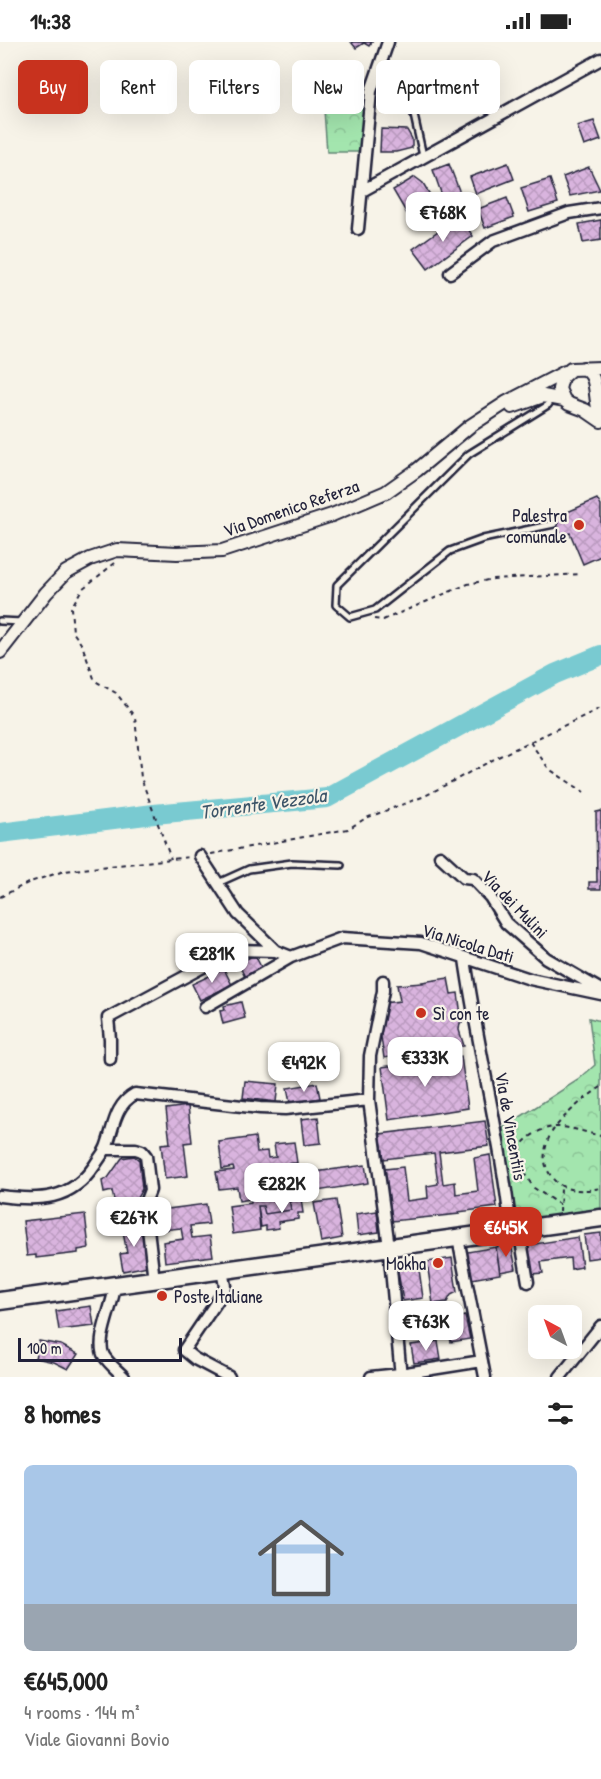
<!DOCTYPE html>
<html lang="en">
<head>
<meta charset="utf-8">
<style>
	body { margin:0; font-family:"Patrick Hand",sans-serif; background:#f6f6f6; color:#222; height:100vh; display:flex; flex-direction:column; font-size:22px; white-space:nowrap }
	* { box-sizing:border-box; margin:0 }
	p { font-size:20px; color:#767676 }
	.icon { flex:none; width:33px; height:33px; fill:none; stroke:currentColor; stroke-width:2; stroke-linecap:round; stroke-linejoin:round }
	.map { position:relative; height:1335px; overflow:hidden }
	.drawer { display:flex; flex-direction:column; background:#fff; flex:1 }
	.drawer>* { flex:none }
	.top-card { position:absolute; left:18px; top:18px; width:566px; height:54px; display:flex; gap:12px }
	.needle { width:39px; rotate:319deg }
	.controls { position:absolute; left:528px; top:1263px; display:grid; gap:12px }
	.controls a { display:grid; place-items:center; width:54px; height:54px; border-radius:9px; background:#fff; box-shadow:0 6px 24px #0002; font-size:30px }
	.scale { position:absolute; left:18px; bottom:15px; width:164px; box-sizing:border-box; padding-left:6px; border:3px solid #22223b; border-top:0; font-size:16px; line-height:21px; white-space:nowrap; color:#22223b; -webkit-text-stroke:4px #f7f3e8; paint-order:stroke }
	.price { position:absolute; translate:-50% -51px; padding:0 14px; border-radius:12px; background:#fff; color:#222; font-size:20px; line-height:39px; filter:drop-shadow(0 2px 3px #0008) }
	.price::after { content:''; position:absolute; left:50%; top:36px; width:18px; height:14px; margin-left:-9px; background:inherit; clip-path:polygon(0 0,100% 0,50% 100%) }
	.price.on { background:#c8321e; color:#fff }
	ul { padding:0; list-style:none }
	li { display:grid; align-content:center; gap:12px; height:318px; padding:0 24px }
	li span { display:grid; place-items:center; height:186px; border-radius:9px; color:#555 }
	li>.icon { margin-inline-start:auto }
	span .icon { width:108px; height:108px; fill:#fffc; stroke-width:1 }
	li b { font-size:26px }
	h2 { display:flex; justify-content:space-between; align-items:center; height:72px; padding:0 24px; font-size:26px }
	.tag { padding:0 21px; border-radius:9px; background:#fff; box-shadow:0 6px 24px #0002; font-size:21px; line-height:54px }
	.tag.on { background:#c8321e; color:#fff }
	.status { display:flex; justify-content:space-between; align-items:center; height:42px; padding:0 30px; background:#fff; direction:ltr }
	.status svg { height:16px; fill:currentColor }
	.map>svg:first-child { display:block }
	.park { fill:url(#park-crowns); stroke:#628474; stroke-width:1.5 }
	.lines { fill:none; stroke-linecap:round; stroke-linejoin:round }
	.river { stroke:#79cad1; stroke-width:20 }
	.building { fill:url(#building-cross-hatch); stroke:#22223b; stroke-width:1.5 }
	.service-casing { stroke:#22223b; stroke-width:10 }
	.minor-casing { stroke:#22223b; stroke-width:15 }
	.tertiary-casing { stroke:#22223b; stroke-width:16 }
	.primary-casing { stroke:#22223b; stroke-width:21 }
	.path { stroke:#22223b; stroke-width:2; stroke-dasharray:4.5 4.5; stroke-linecap:butt }
	.service { stroke:#f7f3e8; stroke-width:5 }
	.minor { stroke:#f7f3e8; stroke-width:10 }
	.tertiary { stroke:#f7f3e8; stroke-width:12 }
	.primary { stroke:#f7f3e8; stroke-width:16 }
	.poi-dot { fill:#c8321e; stroke:#f7f3e8; stroke-width:2 }
	.labels { text-anchor:middle; dominant-baseline:central; stroke-width:4.5; stroke-linejoin:round; paint-order:stroke }
	.street-label { font-size:18px; fill:#22223b; stroke:#f7f3e8 }
	.poi-label { font-size:18px; fill:#22223b; stroke:#f7f3e8; text-anchor:end }
	.water-label { font-size:20px; font-style:italic; fill:#3c5468; stroke:#f7f3e8 }
</style>
</head>
<body>
<div class="status"><b>14:38</b><svg viewBox="0 0 49 12"><path d="M0 12V9h3v3zM5 12V6h3v6zM10 12V3h3v9zM15 12V0h3v12zM26 1h20v11H26zM47 4h2v5h-2z"/></svg></div>
<div class="map">
<svg width="601" height="1335" viewBox="0 0 601 1335">
	<defs>
		<pattern id="park-crowns" width="20" height="18" patternUnits="userSpaceOnUse" patternTransform="scale(1.5)"><rect width="20" height="18" fill="#a3e5ae"/><path d="M2 6a3 3 0 1 1 6 0M12 15a3 3 0 1 1 6 0" fill="none" stroke="#8cc497"/></pattern>
		<pattern id="building-cross-hatch" width="8" height="8" patternUnits="userSpaceOnUse" patternTransform="scale(1.5)"><rect width="8" height="8" fill="#d9b4de"/><path d="M0 0l8 8M0 8l8-8" fill="none" stroke="#ba9abf"/></pattern>
	</defs>
	<rect width="100%" height="100%" fill="#f7f3e8"/>
	<filter id="ink" filterUnits="userSpaceOnUse"><feTurbulence type="fractalNoise" baseFrequency=".0167" numOctaves="2"/><feDisplacementMap in="SourceGraphic" scale="12" xChannelSelector="R" yChannelSelector="G"/><feConvolveMatrix kernelMatrix="1 2 1 2 8 2 1 2 1" color-interpolation-filters="sRGB"/></filter>
	<g filter="url(#ink)">
		<path class="park" d="M322,40L371,49L366,110H327Z
			M589,976L601,979V1168L513,1180L503,1086L578,1038L595,1023Z"/>
		<g class="lines">
			<path class="river" d="M0,791L154,772L327,756L555,632L601,613"/>
		</g>
		<path class="building" d="M351,0H372L369,4L364,1L356,6Z
			M594,79L601,98L584,104L577,84Z
			M381,87L407,88L412,97V106L396,110H380Z
			M508,121L514,137L476,152L470,135Z
			M449,122L462,156L445,162L433,128Z
			M589,125L600,148L570,154L563,135Z
			M415,135L423,141L433,158L407,172L393,148Z
			M550,137L558,161L529,170L521,146Z
			M507,156L514,175L485,186L478,167Z
			M459,174L473,194L428,227L413,207Z
			M601,178V198L583,201L579,182Z
			M597,457L601,464V514L583,522L570,491L562,494L554,476Z
			M601,769V847H589V840H597L596,770Z
			M255,913L262,927L245,935L238,921Z
			M224,927L232,943L200,958L192,942Z
			M448,936L451,952L458,951L462,981H460L459,988L464,1004L384,1016L380,988L383,961L400,959L397,943L423,941L422,940Z
			M241,960L245,976L223,982L220,969L225,968L224,964Z
			M461,1014L468,1066L389,1078L382,1025Z
			M245,1039L278,1042L276,1060L243,1056Z
			M317,1041L320,1056L290,1061L287,1046Z
			M188,1064L192,1100L184,1101L188,1134L165,1137L161,1102L170,1101L166,1067Z
			M318,1075L321,1101L304,1103L301,1077Z
			M485,1079L489,1104L439,1110L443,1142L455,1140L456,1152L478,1149L474,1116L490,1113L497,1165L458,1170L459,1172L392,1179L385,1127L403,1125L407,1159L428,1156L427,1144L438,1142L434,1111L384,1117L380,1092Z
			M255,1095L257,1110L267,1109L268,1116L276,1115L274,1102L294,1100L297,1121L285,1122L290,1153L281,1155V1157L289,1156L291,1168L265,1172L263,1164H258L260,1188L233,1192L229,1164L251,1161V1157L239,1159L237,1145L219,1147L216,1130L234,1128L233,1125L222,1127L219,1100Z
			M134,1114L139,1118L142,1147L137,1156L140,1173L118,1177L112,1149L104,1151L102,1139L108,1136L122,1116Z
			M365,1123L368,1141L311,1150L308,1131Z
			M294,1149H300L303,1171H298V1177L278,1180L279,1186L266,1188V1184L261,1185L258,1164H263L265,1172L291,1168L289,1156L295,1155Z
			M336,1158L342,1196L321,1200L314,1161Z
			M206,1162L209,1182L190,1184L192,1196L210,1194L213,1214L165,1220L163,1200L183,1197L181,1186L162,1188L160,1168Z
			M377,1169L379,1190L358,1193L356,1172Z
			M85,1172L89,1206L78,1208V1211L36,1216V1213L27,1214L23,1179Z
			M140,1181L148,1224L123,1229L120,1212L127,1211L122,1185Z
			M601,1191V1215L587,1217L584,1193Z
			M578,1195L582,1225L571,1227L570,1216L541,1220L543,1231L532,1232L528,1203Z
			M511,1202L516,1227L500,1230L496,1205Z
			M496,1205L500,1232L472,1237L467,1210Z
			M452,1216L457,1250L451,1253L447,1260L433,1262L427,1220Z
			M418,1220L423,1256L403,1259L397,1223Z
			M91,1264L94,1284L59,1288L56,1269Z
			M465,1274L470,1297L451,1300L447,1283H451L450,1277Z
			M39,1299L61,1303L78,1312L68,1327L54,1320L35,1316Z
			M438,1299L441,1317L414,1321L411,1303Z"/>
		<g class="lines">
			<defs>
				<path id="service" d="M423,114L412,64L418,44L436,27
					M552,357L548,363L469,412L337,543L336,563L350,575L375,568L450,509L483,497L554,482
					M0,579L23,580
					M218,841L249,827L292,821L341,823"/>
				<path id="minor" d="M362,149L601,17
					M358,187L371,49L388,0
					M450,231L493,199L569,171L601,166
					M200,814L238,872L276,909
					M440,814L464,836L473,837L490,855L506,881L546,916L601,948
					M465,917C478,1008 501,1097 511,1188
					M383,939V949L370,1014L369,1058L389,1205L401,1335
					M205,965L291,915L342,896L421,901L530,937L601,952
					M110,1017V997L108,976L216,918L240,908L276,909L291,915
					M106,1107H136L142,1109L146,1114L150,1148L145,1161L154,1238
					M0,1154C39,1159 71,1159 95,1123C99,1116 105,1110 107,1103C114,1084 115,1063 135,1052L260,1066L285,1067L369,1058
					M519,1187L528,1240
					M458,1196L485,1335
					M222,1229L225,1244L224,1249L184,1308L195,1317L229,1335
					M115,1244C113,1264 95,1299 104,1314C109,1322 117,1328 124,1335
					M371,1335L400,1332L482,1319
					M560,1335L601,1284"/>
				<path id="tertiary" d="M583,326C601,334 592,357 601,374
					M601,326L571,327L562,335L559,347L564,358L569,362L585,368L601,379
					M512,365L543,354L564,358
					M0,610L46,551L66,530L90,517L117,508L177,511L222,509L332,473L386,450L417,428L470,384L507,360L565,330"/>
				<path id="primary" d="M0,1259L601,1176"/>
			</defs>
			<use href="#service" class="service-casing"/>
			<use href="#minor" class="minor-casing"/>
			<use href="#tertiary" class="tertiary-casing"/>
			<use href="#primary" class="primary-casing"/>
			<path class="path" d="M115,521L82,547L71,566L73,590L82,603L95,639L116,651L135,675L141,736L171,817
				M374,577L383,578L468,542L493,537L582,532
				M530,700L549,727L584,750
				M211,812L348,787L366,776L425,754L500,714L601,666
				M0,855L30,840L64,829L190,815
				M601,1045C586,1055 554,1080 548,1098C544,1109 543,1119 548,1129C559,1151 580,1150 601,1146
				M560,1163L534,1146L522,1128L521,1103C548,1075 568,1086 601,1094
				M560,1170L561,1146"/>
			<use href="#service" class="service"/>
			<use href="#minor" class="minor"/>
			<use href="#tertiary" class="tertiary"/>
			<use href="#primary" class="primary"/>
		</g>
	</g>
	<g class="poi-dot">
		<circle cx="579" cy="483" r="6"/>
		<circle cx="421" cy="971" r="6"/>
		<circle cx="438" cy="1221" r="6"/>
		<circle cx="162" cy="1254" r="6"/>
	</g>
	<g class="labels">
		<g class="street-label">
			<text transform="translate(291 466) rotate(-19)">Via Domenico Referza</text>
			<text transform="translate(515 862) rotate(46)">Via dei Mulini</text>
			<text transform="translate(468 901) rotate(17)">Via Nicola Dati</text>
			<text transform="translate(511 1084) rotate(80)">Via de Vincentiis</text>
		</g>
		<g class="poi-label">
			<text x="567" y="473">Palestra<tspan x="567" dy="21">comunale</tspan></text>
			<text x="433" y="971" text-anchor="start">Sì con te</text>
			<text x="426" y="1221">Mokha</text>
			<text x="174" y="1254" text-anchor="start">Poste Italiane</text>
		</g>
		<g class="water-label">
			<text transform="translate(263 761) rotate(-8)">Torrente Vezzola</text>
		</g>
	</g>
</svg>
<div class="controls">
<a><svg class="needle" viewBox="-14 -14 28 28"><path d="M0-13l5 13h-10z" fill="#e53935"/><path d="M0 13l5-13h-10z" fill="#767676"/></svg></a>
</div>
<div class="scale">100 m</div>
<b class="price" style="left:443px;top:201px">€768K</b>
<b class="price" style="left:212px;top:942px">€281K</b>
<b class="price" style="left:425px;top:1046px">€333K</b>
<b class="price" style="left:304px;top:1051px">€492K</b>
<b class="price" style="left:282px;top:1172px">€282K</b>
<b class="price" style="left:134px;top:1206px">€267K</b>
<b class="price on" style="left:506px;top:1216px">€645K</b>
<b class="price" style="left:426px;top:1310px">€763K</b>
<div class="top-card">
<a class="tag on">Buy</a>
<a class="tag">Rent</a>
<a class="tag">Filters</a>
<a class="tag">New</a>
<a class="tag">Apartment</a>
</div>
</div>
<section class="drawer">
<h2>8 homes<svg class="icon" aria-label="filters" viewBox="0 0 24 24"><path d="M4 7h16M4 17h16"/><circle cx="9" cy="7" r="2"/><circle cx="15" cy="17" r="2"/></svg></h2>
<ul>
<li><span style="background:linear-gradient(#a9c7e8 75%,#9aa5b1 0)"><svg class="icon" aria-label="home" viewBox="0 0 24 24"><path d="M3 11l9-7 9 7M6 9v11h12V9"/></svg></span><div><b>€645,000</b><p>4 rooms · 144 m²</p><p>Viale Giovanni Bovio</p></div></li>
</ul>
</section>
</body>
</html>
